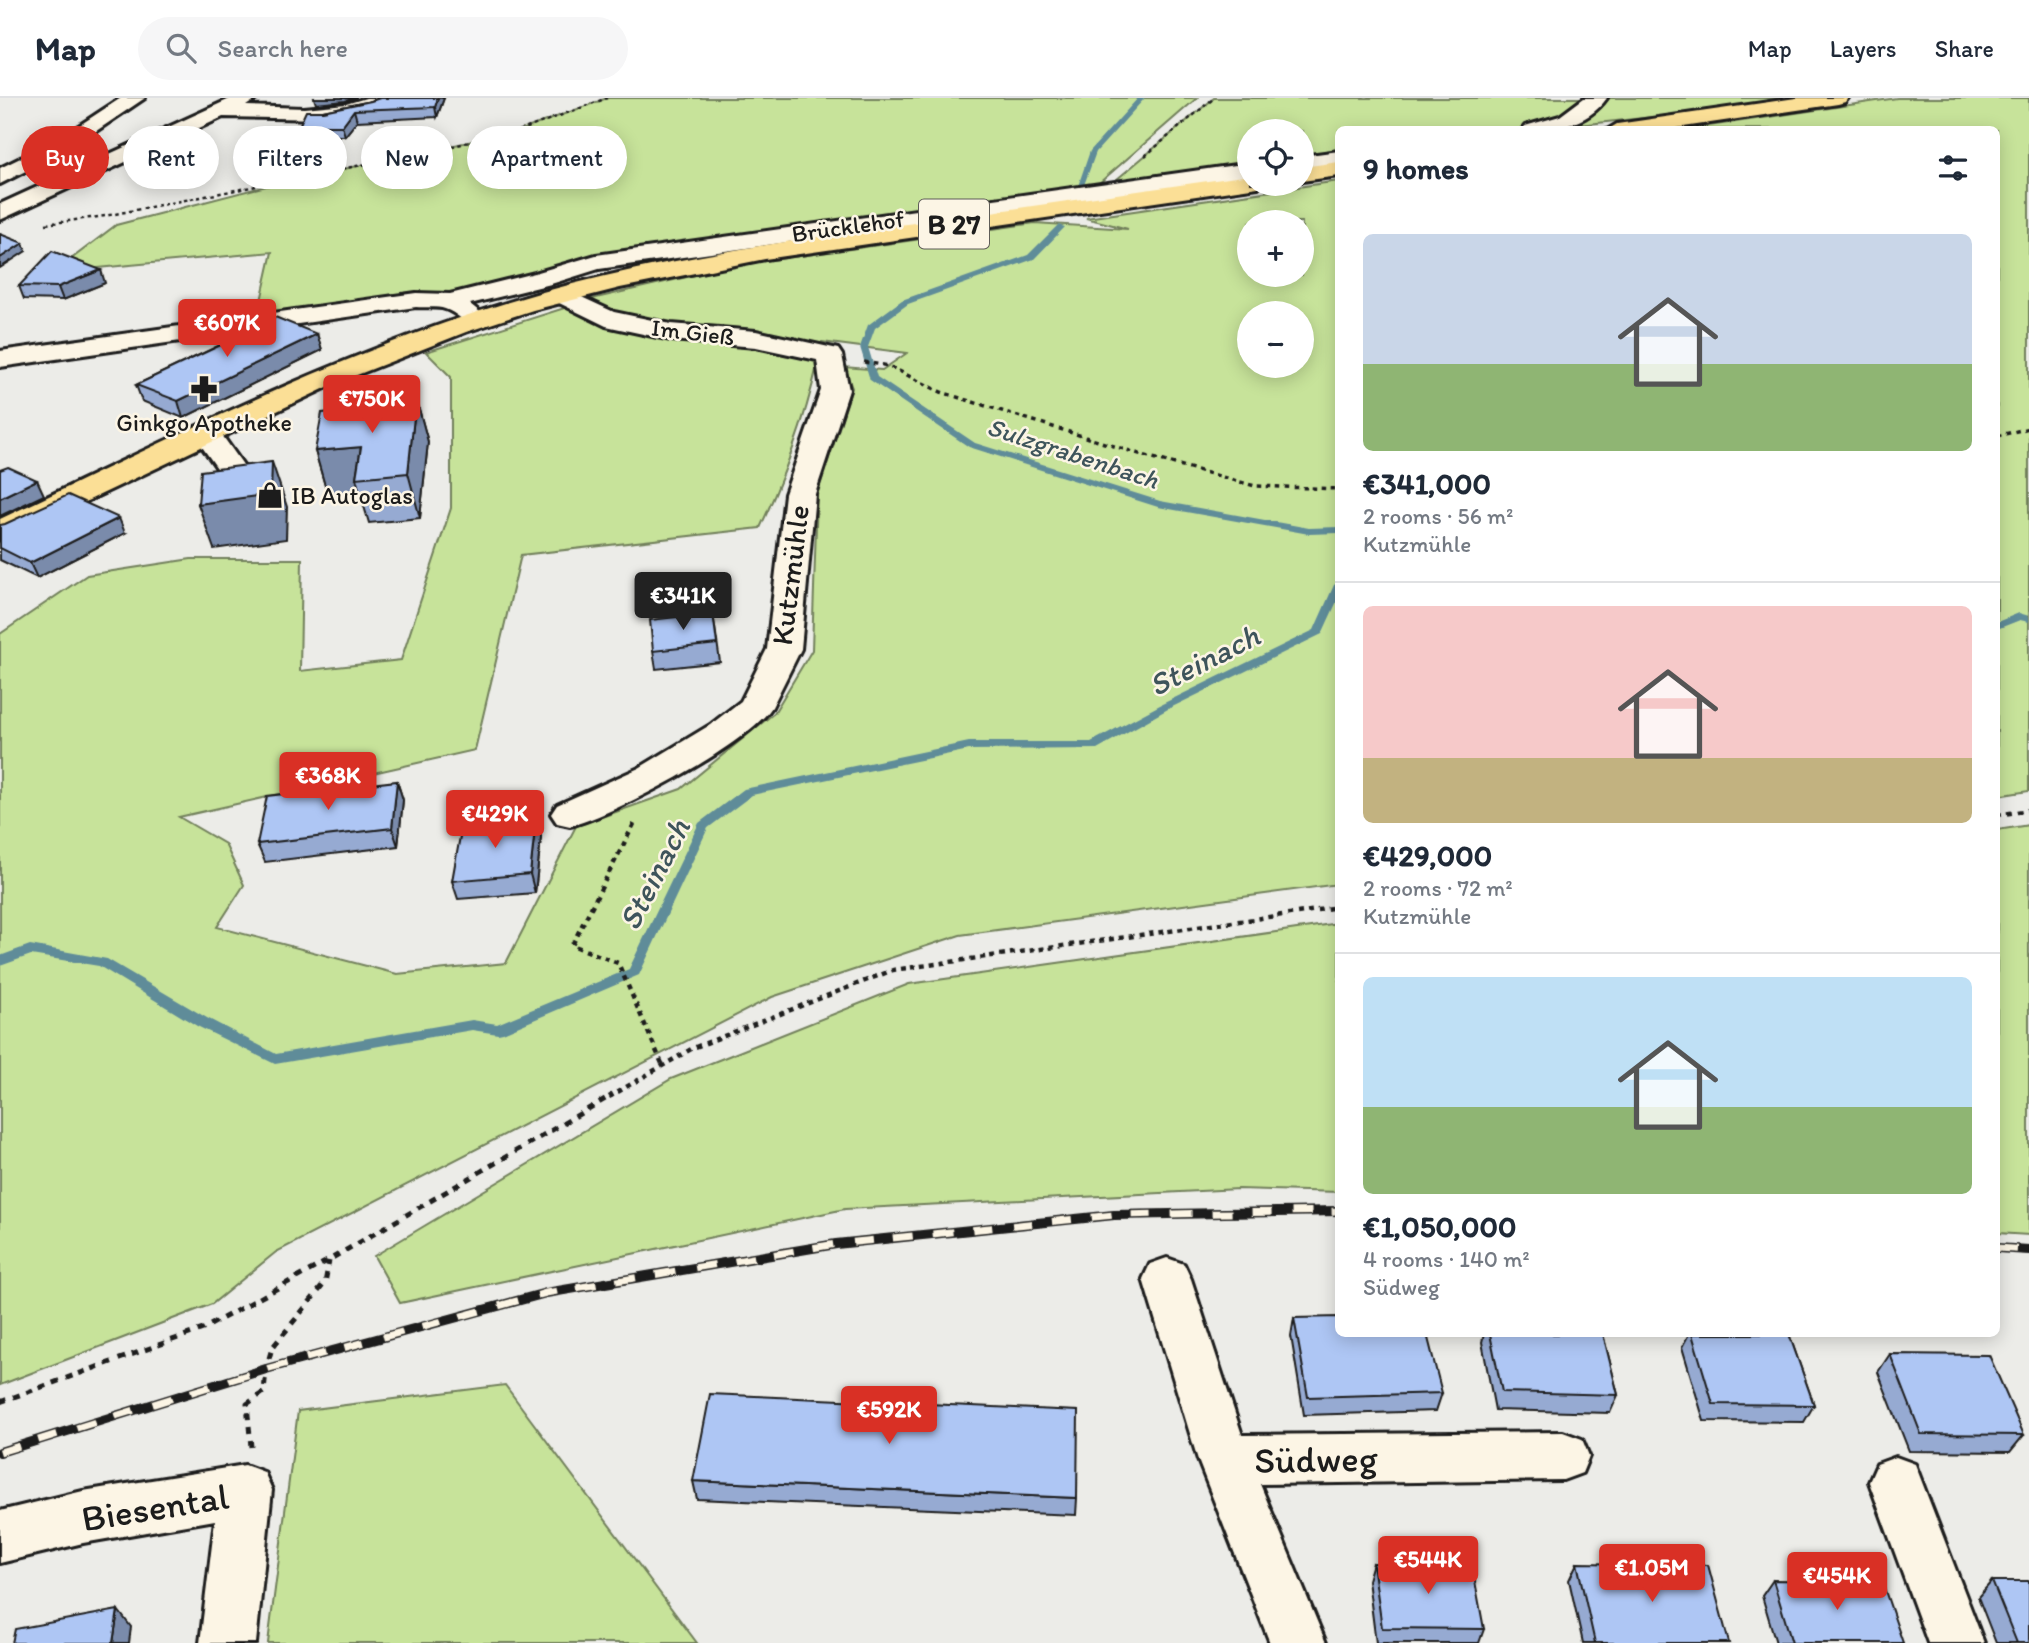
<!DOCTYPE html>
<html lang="en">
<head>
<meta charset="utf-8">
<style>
	body { margin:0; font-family:Itim,sans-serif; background:#f6f6f7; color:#1f2937; height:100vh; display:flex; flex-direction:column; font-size:26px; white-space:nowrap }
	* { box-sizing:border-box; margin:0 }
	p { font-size:23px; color:#747a83 }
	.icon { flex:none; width:38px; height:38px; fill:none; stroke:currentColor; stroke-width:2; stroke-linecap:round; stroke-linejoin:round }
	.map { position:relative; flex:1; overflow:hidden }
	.panel { position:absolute; left:1335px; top:28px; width:665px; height:1211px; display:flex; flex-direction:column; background:#fff; border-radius:10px; box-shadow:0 4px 18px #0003 }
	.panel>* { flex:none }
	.hud { position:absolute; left:21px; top:28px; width:665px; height:63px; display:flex; gap:14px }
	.buttons { position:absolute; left:1237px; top:21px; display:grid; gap:14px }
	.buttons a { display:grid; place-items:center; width:77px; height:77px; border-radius:50%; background:#fff; box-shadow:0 4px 18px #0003; font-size:35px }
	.price { position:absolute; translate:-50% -60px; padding:0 16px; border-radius:7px; background:#d93025; color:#fff; font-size:23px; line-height:46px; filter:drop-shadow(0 2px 4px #0008) }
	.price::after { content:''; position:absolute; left:50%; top:42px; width:21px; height:16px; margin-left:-10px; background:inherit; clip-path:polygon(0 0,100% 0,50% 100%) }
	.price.current { background:#222; color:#fff }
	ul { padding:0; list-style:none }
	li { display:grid; align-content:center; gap:14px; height:371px; padding:0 28px }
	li+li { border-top:2px solid #e0e1e3 }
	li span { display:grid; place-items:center; height:217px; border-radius:10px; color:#555 }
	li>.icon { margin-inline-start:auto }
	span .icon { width:126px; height:126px; fill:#fffc; stroke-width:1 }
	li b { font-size:30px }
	h2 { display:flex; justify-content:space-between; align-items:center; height:84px; padding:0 28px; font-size:30px }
	.pill { padding:0 24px; border-radius:32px; background:#fff; box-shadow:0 4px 18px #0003; font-size:24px; line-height:63px }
	.pill.current { background:#d93025; color:#fff }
	header { display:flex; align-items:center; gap:42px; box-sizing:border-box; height:98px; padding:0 35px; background:#fff; border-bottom:2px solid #e0e1e3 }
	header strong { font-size:33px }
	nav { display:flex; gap:38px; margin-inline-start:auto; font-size:24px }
	.search { width:490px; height:63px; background:#f6f6f7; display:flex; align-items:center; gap:18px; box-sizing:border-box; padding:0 24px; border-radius:38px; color:#747a83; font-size:26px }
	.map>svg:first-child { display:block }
	.green { fill:#c7e39a; stroke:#72805b; stroke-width:2; fill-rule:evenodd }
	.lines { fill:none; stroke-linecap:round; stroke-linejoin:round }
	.stream { fill:#5f8c99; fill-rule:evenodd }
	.minor-casing { stroke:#1c1c1c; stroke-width:6 }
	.major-casing { stroke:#1c1c1c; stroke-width:6 }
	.path-far3 { stroke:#1c1c1c; stroke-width:2.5; stroke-dasharray:3.5 3.5; stroke-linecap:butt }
	.path-far2 { stroke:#1c1c1c; stroke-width:3.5; stroke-dasharray:4.5 4.5; stroke-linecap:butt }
	.path-far1 { stroke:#1c1c1c; stroke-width:4.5; stroke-dasharray:5 5; stroke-linecap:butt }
	.path { stroke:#1c1c1c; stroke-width:5; stroke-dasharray:7 7; stroke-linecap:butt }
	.minor { fill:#fcf5e5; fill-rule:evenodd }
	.major { fill:#fbdf96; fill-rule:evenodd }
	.rail-casing { stroke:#1c1c1c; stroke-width:10 }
	.rail { stroke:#fcf5e5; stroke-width:7; stroke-dasharray:20; stroke-linecap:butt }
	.wall { fill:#96aad2; stroke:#1c1c1c; stroke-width:2 }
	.shaded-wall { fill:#7a8bab; stroke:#1c1c1c; stroke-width:2 }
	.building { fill:#aec6f4; stroke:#1c1c1c; stroke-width:2 }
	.labels { text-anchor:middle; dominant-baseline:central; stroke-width:5; stroke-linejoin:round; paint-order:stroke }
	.far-street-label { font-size:24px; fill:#1c1c1c; stroke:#fcf5e5 }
	.far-poi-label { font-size:24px; fill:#1c1c1c; stroke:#fcf5e5 }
	.far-water-label { font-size:26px; font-style:italic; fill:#3e545b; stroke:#fcf5e5 }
	.shield { fill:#fcf5e5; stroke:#5f5d58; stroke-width:2 }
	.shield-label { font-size:28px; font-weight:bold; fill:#1c1c1c }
	.street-label { font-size:30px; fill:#1c1c1c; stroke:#fcf5e5 }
	.water-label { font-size:32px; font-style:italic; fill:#3e545b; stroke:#fcf5e5 }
	.near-street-label { font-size:37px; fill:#1c1c1c; stroke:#fcf5e5 }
</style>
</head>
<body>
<header>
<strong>Map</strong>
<div class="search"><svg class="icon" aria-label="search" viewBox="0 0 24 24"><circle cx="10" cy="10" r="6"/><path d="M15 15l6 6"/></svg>Search here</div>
<nav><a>Map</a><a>Layers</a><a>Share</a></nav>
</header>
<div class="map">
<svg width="2029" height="1545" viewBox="0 0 2029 1545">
	<rect width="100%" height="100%" fill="#ecece8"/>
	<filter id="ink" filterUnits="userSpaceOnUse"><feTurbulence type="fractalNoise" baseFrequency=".0143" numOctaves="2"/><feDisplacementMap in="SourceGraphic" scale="14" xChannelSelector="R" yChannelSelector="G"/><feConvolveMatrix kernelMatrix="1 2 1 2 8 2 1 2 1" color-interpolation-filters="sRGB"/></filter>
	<g filter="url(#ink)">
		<path class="green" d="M607,0H1197L1098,86L596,164L450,203L256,225L272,154L54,174L116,127L270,87L519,33Z
			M1214,0H1792L1681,16L1532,32H1339V59L1302,64V33H1250L1249,71L1104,92Z
			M1897,0H2029V693L1997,698V32L1688,31Z
			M1339,83V786L960,837L772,899L276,1154L212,1206L0,1287V536L87,477L191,461H302L300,573L401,562L451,410V279L426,254L596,200L743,166L1035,125L1128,131L1086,120ZM1250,124H1302V177H1250ZM1250,215H1302V268H1250ZM822,244L907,255L882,272L844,269L852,290L817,397L812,552L774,615L681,691L576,728L506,865L397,876L217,829L244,787L225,746L179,719L475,652L521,457L760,430C788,370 810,309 822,244Z
			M2029,727V1137L1997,1135V732Z
			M1339,825V1094L1239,1091L845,1111L400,1205L374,1158L671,981L909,886Z
			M505,1287L697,1545H268L298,1313Z"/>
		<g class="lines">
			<path class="stream" d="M1138,0H1145L1096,54L1084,87L1078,88L1090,53Z
				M1058,127L1065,129L1034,161L908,206L875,230L868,249L877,279L975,345L1160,403L1309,430L1339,429V435L1309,436L1158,409L969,349L870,282L860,249L868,227L902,202L1028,157Z
				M1339,484V499L1322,536L1168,611L1097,651L969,652L752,697L708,730L639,877L503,935L498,936L472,932L275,966L197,928L99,868L31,857L0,868V858L30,847L107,861L207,920L276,956L472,922L497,926L629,871L699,725L744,691L969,644H1091L1160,607L1314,532L1334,487Z
				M2019,515L2029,518V524L2020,522L1997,531V524Z"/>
			<defs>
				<path id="minor" d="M121,0H145L71,50L0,86V70L57,42Z
					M232,0H258L246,8L304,10L346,6L366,0H394L391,4L373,11L325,21L223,19L0,122V106Z
					M1584,0H1607C1586,29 1554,32 1522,32L1525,28L1560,18Z
					M1339,53V65L1302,70V58Z
					M1250,65V78L599,171L551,186L470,206L485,218L481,223C463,228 460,216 445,211C437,208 424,210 416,209L0,269V253L416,195L450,196L535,175L596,157Z
					M562,190L614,214L671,226L756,233L838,251L842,257L849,292L815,396L801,551L772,609C747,647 616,716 570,728L557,725L551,716L557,707L639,670L710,627L741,603L767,551L785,396L821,292L817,262L756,249L671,242L606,228L553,202L550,197L553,192Z
					M207,328L217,330L263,395L268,401L263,407L253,410L243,407L193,336L197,330Z
					M1167,1160L1184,1166L1191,1181L1242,1337L1563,1334L1582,1341L1589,1358L1582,1375L1563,1382L1260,1386L1326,1545H1270L1198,1362L1143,1181L1150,1166Z
					M1896,1359L1915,1366L1984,1545H1928L1869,1384L1877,1366Z
					M245,1367L264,1374L272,1392L256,1545H200L215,1422L83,1445L0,1465V1413L83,1393Z"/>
				<path id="major" d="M1796,0H1848L1845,4L1838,6L1663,32H1607L1617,26Z
					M1339,64V78L1302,83V69Z
					M1250,77V86H1260L1258,89L765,161L620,190L533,212L466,234L334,286L11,439L0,442V421C168,342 334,257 512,203C632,166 756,148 879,130C1002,112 1126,95 1250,77Z"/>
			</defs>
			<use href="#minor" class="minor-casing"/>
			<use href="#major" class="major-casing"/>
			<path class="path-far3" d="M1145,58L1214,0
				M46,126L105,118L417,56L519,33L607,0"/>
			<path class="path-far2" d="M864,264L889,268L941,294L1146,358L1255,388L1339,391
				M1997,338L2029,330"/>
			<path class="path-far1" d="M1997,717L2029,712
				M634,726L572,847L618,865L663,968
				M609,999L693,950L893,872L1339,809"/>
			<path class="path" d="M0,1304L203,1231L329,1162L612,997
				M251,1349L247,1306L264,1294L266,1271L272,1250L325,1185L329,1163"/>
			<use href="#minor" class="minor"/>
			<use href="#major" class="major"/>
			<defs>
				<path id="rail" d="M1997,1150L2029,1152
					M0,1354L266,1271L546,1195L836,1146L1114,1117L1339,1113"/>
			</defs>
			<use href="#rail" class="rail-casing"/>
			<use href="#rail" class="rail"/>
		</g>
		<path class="wall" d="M380,0H444L437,19L357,23L345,38H302L299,28L323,13L371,3Z
			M105,185L63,202L24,201L19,188Z
			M317,236L322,252L183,320L142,303L136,287L235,240L234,237Z
			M416,300L428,344L420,420L369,425L360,395L328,398L315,353L342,313Z
			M0,427L125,435L37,480L0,462Z
			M713,515L720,564L656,571L653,553Z
			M397,683L403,702L398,748L265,764L257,746Z
			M536,721L541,739L535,795L458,801L452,783Z
			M1294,1220L1442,1295L1436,1313L1304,1317L1291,1238Z
			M1484,1236H1603L1618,1297L1610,1315L1495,1312L1482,1244Z
			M1689,1236H1789L1814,1307L1804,1324L1704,1323L1682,1249Z
			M1890,1256L2024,1337L2010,1354L1909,1353L1878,1274Z
			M693,1383L1077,1400L1076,1417L697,1401Z
			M1373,1465L1484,1531L1479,1545H1376L1368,1482Z
			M1577,1465L1729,1545H1583L1569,1482Z
			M1773,1482L1903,1545H1776L1762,1498Z
			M1992,1483L2029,1545H1996L1978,1499Z"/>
		<path class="shaded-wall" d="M314,0H357L345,3L316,6Z
			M438,0H444L437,19L435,9Z
			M354,12L357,23L345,38L342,28Z
			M23,145L26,153L0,170V160Z
			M101,172L105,185L63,202L58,189Z
			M317,236L322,252L183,320L178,303Z
			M416,300L428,344L420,420L408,375Z
			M361,349L356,380L360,395L328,398L315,353Z
			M272,364L287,409L286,441L214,451L198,406Z
			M37,382L44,397L0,418V400Z
			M119,420L125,435L37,480L30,465Z
			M397,683L403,702L398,748L392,730Z
			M536,721L541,739L535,795L530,776Z
			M118,1512L131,1529L129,1545H113Z"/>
		<path class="building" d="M380,0H438L435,9L354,12L342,28H299L306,13H323L371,3Z
			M0,136L23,145L0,160Z
			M52,153L101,172L58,189L19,188Z
			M275,219L317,236L178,303L136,287L238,239L234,237Z
			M416,300L408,375L356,380L361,349L315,353L322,315L342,313L343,307Z
			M272,364L271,396L198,406L201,373Z
			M8,369L37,382L0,400V372Z
			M68,397L119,420L30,465L0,450V427L5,426Z
			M713,515L717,546L653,553L650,522Z
			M397,683L392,730L257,746L267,698Z
			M536,721L530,776L452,783L462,727Z
			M1339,1219V1236H1427L1442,1295L1308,1299L1294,1220Z
			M1490,1236H1603L1618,1297L1502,1294Z
			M1692,1236H1789L1814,1307L1713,1306Z
			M1890,1256L1989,1257L2024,1337L1921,1336Z
			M710,1296L1078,1313L1077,1400L693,1383Z
			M1373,1465L1472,1467L1484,1531L1382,1530Z
			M1577,1465L1708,1467L1729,1545H1595Z
			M1773,1482L1882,1484L1903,1545H1792Z
			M1992,1483H2029V1545H2017Z
			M118,1512L113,1545H12L15,1531Z"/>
	</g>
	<defs>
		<symbol id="pharmacy-bare" viewBox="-9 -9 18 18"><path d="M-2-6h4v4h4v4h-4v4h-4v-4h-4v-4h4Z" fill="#1c1c1c" stroke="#fcf5e5" stroke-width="2.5" paint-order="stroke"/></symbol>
		<symbol id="shop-bare" viewBox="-9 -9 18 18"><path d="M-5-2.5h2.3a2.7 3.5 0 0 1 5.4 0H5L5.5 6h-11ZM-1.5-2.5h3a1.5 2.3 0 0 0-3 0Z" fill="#1c1c1c" stroke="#fcf5e5" stroke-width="2.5" paint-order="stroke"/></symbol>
	</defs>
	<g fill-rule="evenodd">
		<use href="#pharmacy-bare" x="185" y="272" width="38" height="38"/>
		<use href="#shop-bare" x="251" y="378" width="38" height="38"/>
	</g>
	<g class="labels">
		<g class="far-street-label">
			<text transform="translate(848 128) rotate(-8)">Brücklehof</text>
			<text transform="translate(693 234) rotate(7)">Im Gieß</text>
		</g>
		<g class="far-poi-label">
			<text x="204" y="324">Ginkgo Apotheke</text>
			<text x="291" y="397" text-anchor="start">IB Autoglas</text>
		</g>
		<g class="far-water-label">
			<text transform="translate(1073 355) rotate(18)">Sulzgrabenbach</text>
		</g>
		<rect class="shield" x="919" y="101.5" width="70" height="49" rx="5"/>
		<g class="shield-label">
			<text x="954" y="126">B 27</text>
		</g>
		<g class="street-label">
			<text transform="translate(790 477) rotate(-83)">Kutzmühle</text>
		</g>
		<g class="water-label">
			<text transform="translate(1204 562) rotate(-27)">Steinach</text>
			<text transform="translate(654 776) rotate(-63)">Steinach</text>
		</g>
		<g class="near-street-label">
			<text transform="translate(1316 1361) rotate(-1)">Südweg</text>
			<text transform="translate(155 1409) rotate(-9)">Biesental</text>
		</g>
	</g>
</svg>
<div class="buttons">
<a><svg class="icon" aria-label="locate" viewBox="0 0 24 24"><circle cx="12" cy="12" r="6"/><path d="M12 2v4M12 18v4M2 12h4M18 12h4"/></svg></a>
<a>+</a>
<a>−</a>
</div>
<b class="price" style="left:227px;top:261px">€607K</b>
<b class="price" style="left:372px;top:337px">€750K</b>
<b class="price current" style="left:683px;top:534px">€341K</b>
<b class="price" style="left:328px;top:714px">€368K</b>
<b class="price" style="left:495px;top:752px">€429K</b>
<b class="price" style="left:889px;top:1348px">€592K</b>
<b class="price" style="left:1428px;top:1498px">€544K</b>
<b class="price" style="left:1652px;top:1506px">€1.05M</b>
<b class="price" style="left:1837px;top:1514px">€454K</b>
<div class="hud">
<a class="pill current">Buy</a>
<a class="pill">Rent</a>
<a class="pill">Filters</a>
<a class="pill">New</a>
<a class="pill">Apartment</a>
</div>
<section class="panel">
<h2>9 homes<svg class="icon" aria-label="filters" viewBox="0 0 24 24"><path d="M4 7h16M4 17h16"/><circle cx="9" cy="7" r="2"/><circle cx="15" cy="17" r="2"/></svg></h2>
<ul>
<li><span style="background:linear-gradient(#c9d6e8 60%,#8fb573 0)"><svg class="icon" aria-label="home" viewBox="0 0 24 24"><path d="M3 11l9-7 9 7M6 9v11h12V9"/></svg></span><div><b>€341,000</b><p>2 rooms · 56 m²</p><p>Kutzmühle</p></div></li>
<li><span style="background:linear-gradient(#f6c9c9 70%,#c2b280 0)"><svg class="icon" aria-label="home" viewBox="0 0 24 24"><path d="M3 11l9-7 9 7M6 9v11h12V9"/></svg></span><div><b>€429,000</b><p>2 rooms · 72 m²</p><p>Kutzmühle</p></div></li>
<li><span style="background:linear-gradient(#bfe0f5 60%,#8fb573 0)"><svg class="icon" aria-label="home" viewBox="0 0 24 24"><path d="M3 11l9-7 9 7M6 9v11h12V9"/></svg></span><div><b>€1,050,000</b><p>4 rooms · 140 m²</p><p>Südweg</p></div></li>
</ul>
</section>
</div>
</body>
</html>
